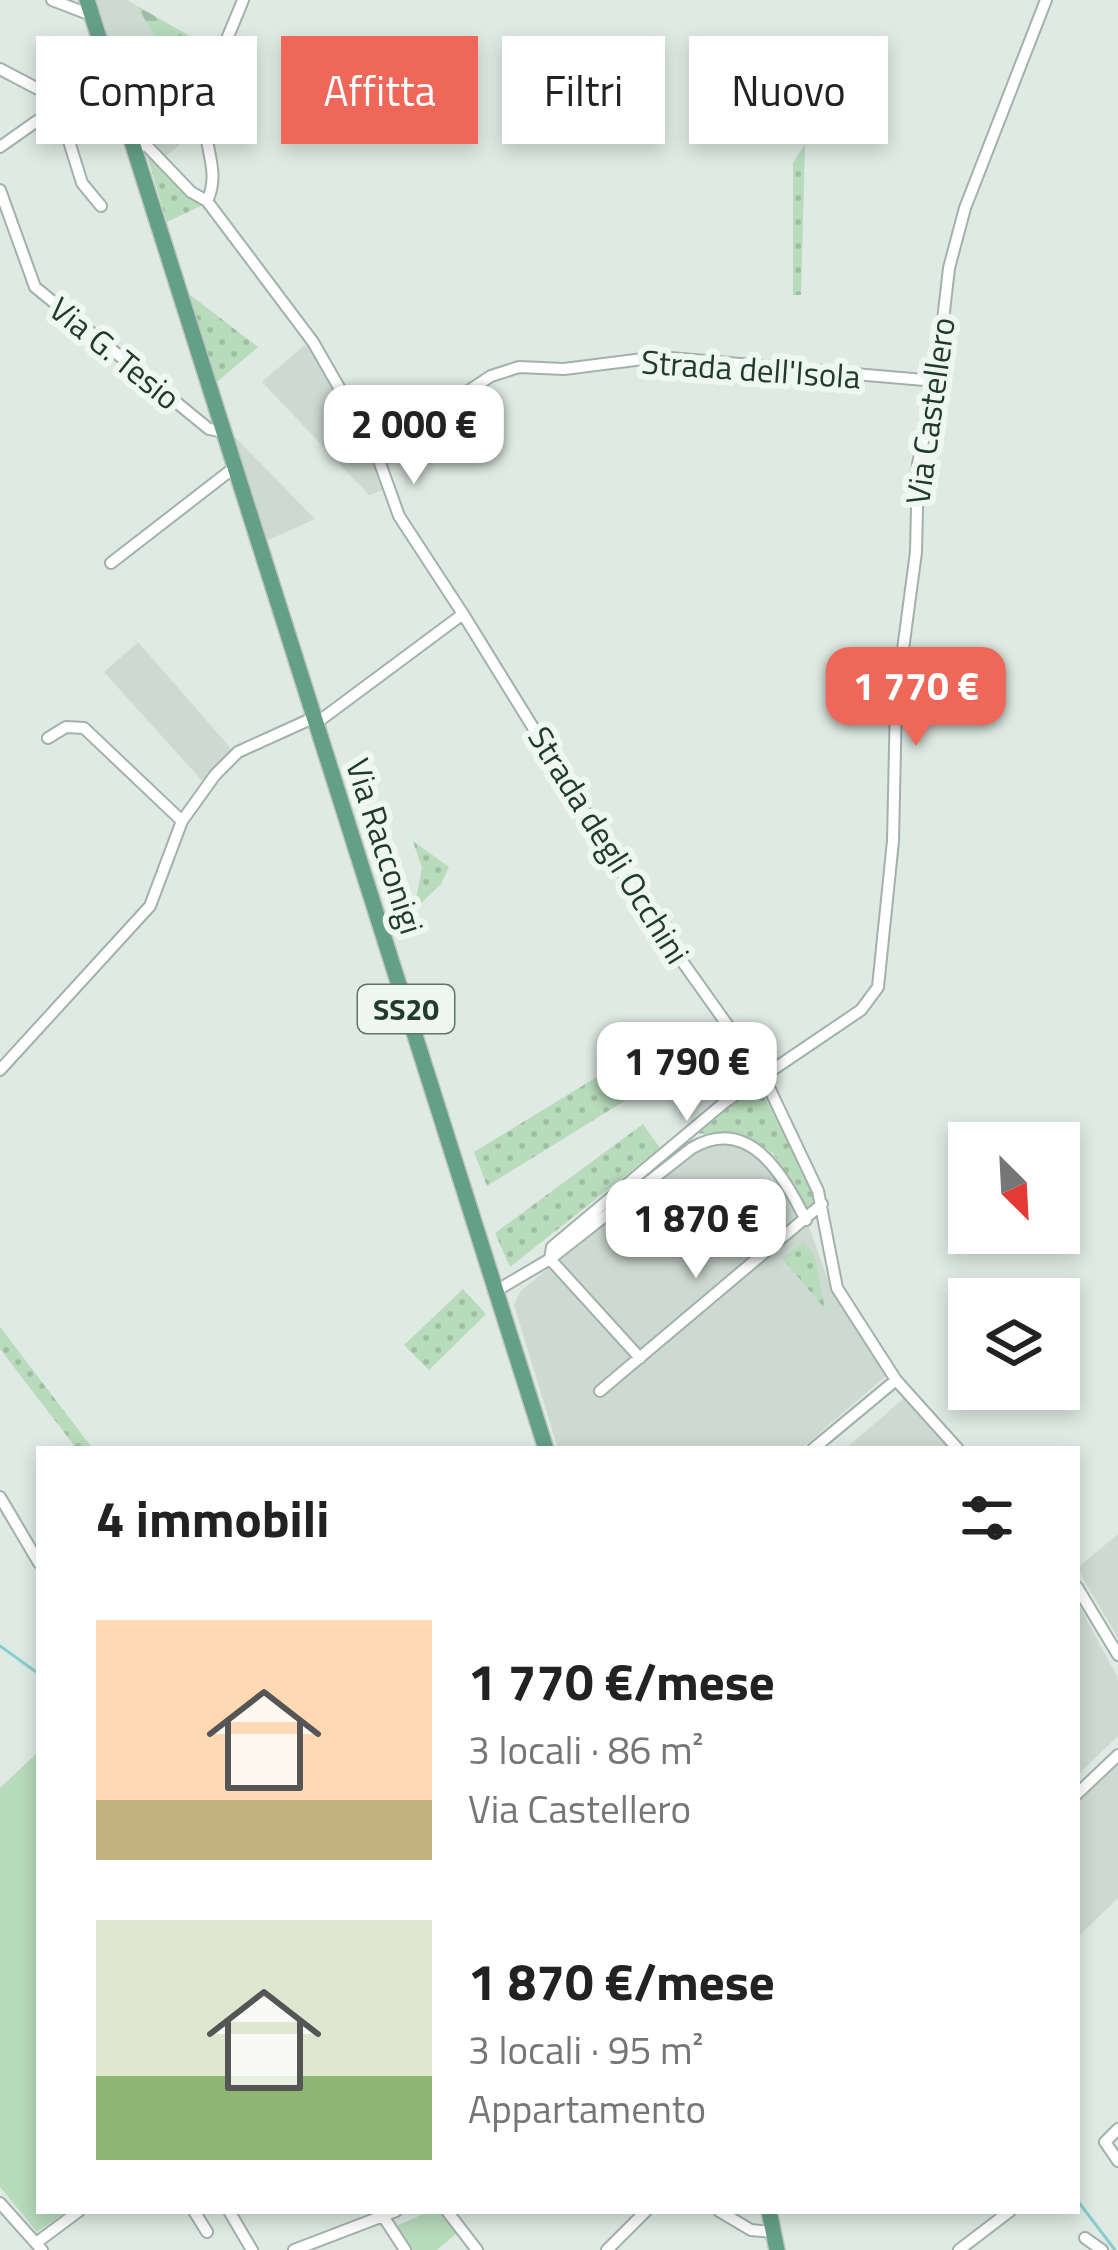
<!DOCTYPE html>
<html lang="it">
<head>
<meta charset="utf-8">
<style>
	body { margin:0; font-family:"Titillium Web",sans-serif; background:#f2f2f2; color:#222; height:100vh; display:flex; flex-direction:column; font-size:45px; white-space:nowrap }
	* { box-sizing:border-box; margin:0 }
	p { font-size:39px; color:#767676 }
	.icon { flex:none; width:66px; height:66px; fill:none; stroke:currentColor; stroke-width:2; stroke-linecap:round; stroke-linejoin:round }
	.map { position:relative; flex:1; overflow:hidden }
	.details { position:absolute; left:36px; top:1446px; width:1044px; height:768px; display:flex; flex-direction:column; background:#fff; border-radius:0px; box-shadow:0 6px 18px #0003 }
	.details>* { flex:none }
	.guide { position:absolute; left:36px; top:36px; width:1047px; height:108px; display:flex; gap:24px }
	.needle { width:78px; rotate:156deg }
	.controls { position:absolute; left:948px; top:1122px; display:grid; gap:24px }
	.controls a { display:grid; place-items:center; width:132px; height:132px; border-radius:0px; background:#fff; box-shadow:0 6px 18px #0003; font-size:60px }
	.price { position:absolute; translate:-50% -102px; padding:0 27px; border-radius:24px; background:#fff; color:#222; font-size:39px; line-height:78px; filter:drop-shadow(0 3px 6px #0008) }
	.price::after { content:''; position:absolute; left:50%; top:72px; width:36px; height:27px; margin-left:-18px; background:inherit; clip-path:polygon(0 0,100% 0,50% 100%) }
	.price.on { background:#ef6758; color:#fff }
	ul { padding:0; list-style:none }
	li { display:flex; align-items:center; gap:36px; height:300px; padding:0 60px }
	li span { display:grid; place-items:center; flex:none; width:336px; height:240px; border-radius:0px; color:#555 }
	li>.icon { margin-inline-start:auto }
	span .icon { width:144px; height:144px; fill:#fffc; stroke-width:1 }
	li b { font-size:51px }
	h2 { display:flex; justify-content:space-between; align-items:center; height:144px; padding:0 60px; font-size:51px }
	.chip { padding:0 42px; border-radius:0px; background:#fff; box-shadow:0 6px 18px #0003; font-size:42px; line-height:108px }
	.chip.on { background:#ef6758; color:#fff }
	.map>svg:first-child { display:block }
	.built { fill:#cddad2 }
	.grass { fill:url(#grass-dots) }
	.forest { fill:url(#forest-firs) }
	.park { fill:#b8dbbc }
	.lines { fill:none; stroke-linecap:round; stroke-linejoin:round }
	.stream { stroke:#88cecf; stroke-width:3 }
	.minor-casing { stroke:#a2b2aa; stroke-width:14 }
	.primary-casing { stroke:#bcc4c1; stroke-width:18 }
	.minor { stroke:#fff; stroke-width:10 }
	.primary { stroke:#649f87; stroke-width:15 }
	.labels { text-anchor:middle; dominant-baseline:central; stroke-width:12; stroke-linejoin:round; paint-order:stroke }
	.shield { fill:#eff7f2; stroke:#5f736a; stroke-width:3 }
	.shield-label { font-size:30px; font-weight:bold; fill:#213a2f }
	.street-label { font-size:33px; fill:#213a2f; stroke:#eff7f2 }
</style>
</head>
<body>
<div class="map">
<svg width="1118" height="2250" viewBox="0 0 1118 2250">
	<defs>
		<pattern id="grass-dots" width="8" height="8" patternUnits="userSpaceOnUse" patternTransform="scale(3)"><rect width="8" height="8" fill="#b8dbbc"/><path d="M2 2h.1M6 6h.1" fill="none" stroke="#9ebda2" stroke-width="1.8" stroke-linecap="round"/></pattern>
		<pattern id="forest-firs" width="22" height="20" patternUnits="userSpaceOnUse" patternTransform="scale(3)"><rect width="22" height="20" fill="#b8dbbc"/><path d="M5 1l3.5 6h-7zM16 11l3.5 6h-7z" fill="#9ebda2"/></pattern>
	</defs>
	<rect width="100%" height="100%" fill="#dfeae4"/>
	<path class="built" d="M93,0H127L137,6L200,114L184,141L165,157L133,133Z
		M308,342L372,452L385,489L369,495L262,382Z
		M232,434L277,480L315,519L266,541Z
		M138,642L234,752L204,783L104,672Z
		M725,1133L746,1136L772,1153L791,1176L828,1280L887,1375L802,1448L558,1449L514,1305L520,1292L546,1270L556,1248L688,1139Z
		M903,1398L949,1449H845L903,1399Z
		M1118,1534V1638L1077,1568Z
		M1077,1602L1118,1678V1736L1077,1776Z
		M1118,1762V1898L1077,1938V1801Z"/>
	<path class="grass" d="M805,144L801,295H793V163Z
		M146,152L205,204L167,222Z
		M185,291L258,347L218,381H212Z
		M413,841L449,867L441,884L414,910L422,868Z
		M605,1072L626,1100L487,1186L474,1152Z
		M757,1083L813,1187L817,1203L808,1212L773,1153L746,1136L693,1133Z
		M643,1124L660,1148L510,1267L495,1233Z
		M803,1243L814,1253L825,1309L782,1258Z
		M463,1289L486,1314L429,1370L404,1345Z
		M0,1327L93,1449H77L0,1349Z"/>
	<path class="forest" d="M137,6L218,52L200,114Z"/>
	<path class="park" d="M39,1751V2211H67L37,2232L0,2187V1788Z
		M430,2211H440L458,2232L437,2250H408L394,2227Z"/>
	<g class="lines">
		<path class="stream" d="M0,1646L39,1674
			M1077,2200L1115,2250"/>
		<defs>
			<path id="minor" d="M52,0L91,15
				M0,69L120,132L129,129
				M58,106L82,183L101,206
				M134,144L147,146L191,192L207,201L313,342L376,452L399,516L463,614L315,724
				M0,147L61,104
				M0,190L35,287L209,429L224,432
				M207,201C221,172 204,149 205,118C207,79 229,36 243,0
				M376,452L491,376L519,367L564,369L659,357L936,381
				M111,563L235,467
				M463,614L645,909L763,1075L818,1191L837,1288L896,1380L958,1449
				M48,738L66,727L84,728L182,821
				M0,1070L150,906L182,821L215,775L238,752L313,718
				M494,1292L550,1259L552,1247L725,1102L861,1010L878,987L893,841L896,702L916,552L918,464L936,381L949,268L965,208L1046,0
				M640,1358L550,1259L692,1148C750,1114 784,1177 806,1220
				M600,1391L822,1204
				M813,1449L896,1380
				M0,1497L39,1563
				M1077,1587L1118,1655
				M1077,1794L1118,1755
				M1118,2129L1105,2142L1118,2161
				M0,2203L42,2250
				M194,2211L207,2232
				M229,2211L252,2250
				M447,2211L477,2250
				M719,2211L751,2230L773,2232
				M383,2216L405,2250
				M1085,2238L1102,2250
				M36,2243L79,2211
				M294,2250L396,2211
				M607,2250L646,2211
				M959,2250L1010,2211"/>
			<path id="primary" d="M87,0L546,1449
				M769,2211L777,2250"/>
		</defs>
		<use href="#minor" class="minor-casing"/>
		<use href="#primary" class="primary-casing"/>
		<use href="#minor" class="minor"/>
		<use href="#primary" class="primary"/>
	</g>
	<g class="labels">
		<rect class="shield" x="358" y="985" width="96" height="48" rx="9"/>
		<g class="shield-label">
			<text x="406" y="1009">SS20</text>
		</g>
		<g class="street-label">
			<text transform="translate(115 353) rotate(39)">Via G. Tesio</text>
			<text transform="translate(751 369) rotate(4)">Strada dell'Isola</text>
			<text transform="translate(930 411) rotate(-82)">Via Castellero</text>
			<text transform="translate(609 845) rotate(58)">Strada degli Occhini</text>
			<text transform="translate(385 846) rotate(72)">Via Racconigi</text>
		</g>
	</g>
</svg>
<div class="controls">
<a><svg class="needle" viewBox="-14 -14 28 28"><path d="M0-13l5 13h-10z" fill="#e53935"/><path d="M0 13l5-13h-10z" fill="#767676"/></svg></a>
<a><svg class="icon" aria-label="layers" viewBox="0 0 24 24"><path d="M12 4l9 5-9 5-9-5zM3 14l9 5 9-5"/></svg></a>
</div>
<b class="price" style="left:414px;top:487px">2 000 €</b>
<b class="price on" style="left:916px;top:749px">1 770 €</b>
<b class="price" style="left:687px;top:1124px">1 790 €</b>
<b class="price" style="left:696px;top:1281px">1 870 €</b>
<div class="guide">
<a class="chip">Compra</a>
<a class="chip on">Affitta</a>
<a class="chip">Filtri</a>
<a class="chip">Nuovo</a>
</div>
<section class="details">
<h2>4 immobili<svg class="icon" aria-label="filters" viewBox="0 0 24 24"><path d="M4 7h16M4 17h16"/><circle cx="9" cy="7" r="2"/><circle cx="15" cy="17" r="2"/></svg></h2>
<ul>
<li><span style="background:linear-gradient(#ffd9b3 75%,#c2b280 0)"><svg class="icon" aria-label="home" viewBox="0 0 24 24"><path d="M3 11l9-7 9 7M6 9v11h12V9"/></svg></span><div><b>1 770 €/mese</b><p>3 locali · 86 m²</p><p>Via Castellero</p></div></li>
<li><span style="background:linear-gradient(#dfe7d0 65%,#8fb573 0)"><svg class="icon" aria-label="home" viewBox="0 0 24 24"><path d="M3 11l9-7 9 7M6 9v11h12V9"/></svg></span><div><b>1 870 €/mese</b><p>3 locali · 95 m²</p><p>Appartamento</p></div></li>
</ul>
</section>
</div>
</body>
</html>
